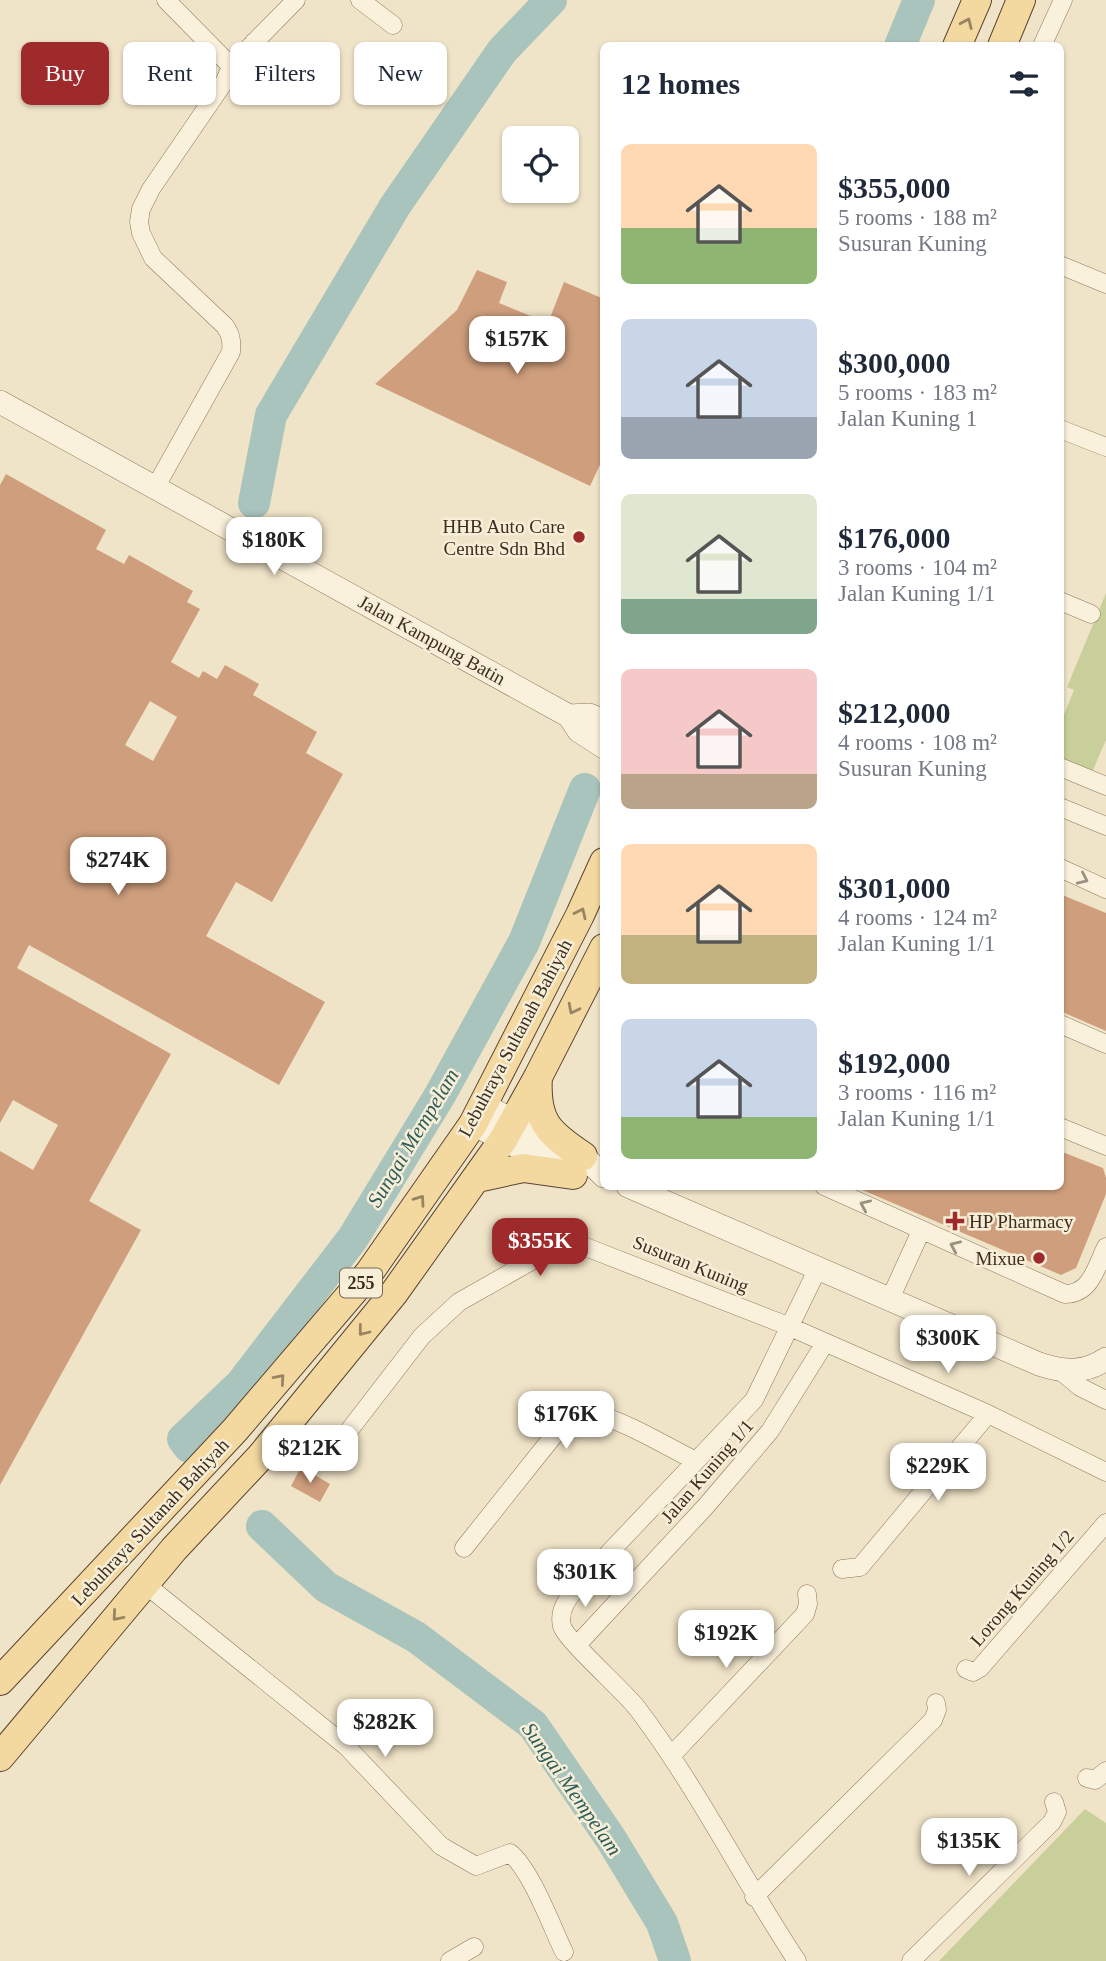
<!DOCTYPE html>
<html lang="en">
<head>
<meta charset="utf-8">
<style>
	body { margin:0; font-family:"Times New Roman",serif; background:#f6f6f7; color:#1f2937; height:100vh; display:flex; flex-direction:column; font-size:26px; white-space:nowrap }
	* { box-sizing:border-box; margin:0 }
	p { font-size:23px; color:#747a83 }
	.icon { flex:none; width:38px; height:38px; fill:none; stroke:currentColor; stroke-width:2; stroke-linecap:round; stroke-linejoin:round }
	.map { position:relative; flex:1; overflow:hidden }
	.side { position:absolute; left:600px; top:42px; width:464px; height:1148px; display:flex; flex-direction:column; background:#fff; border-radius:10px; box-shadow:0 2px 5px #0004 }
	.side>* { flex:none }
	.banner { position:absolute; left:21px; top:42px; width:474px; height:63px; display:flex; gap:14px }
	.buttons { position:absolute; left:502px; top:126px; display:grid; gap:14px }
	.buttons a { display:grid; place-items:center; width:77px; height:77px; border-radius:10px; background:#fff; box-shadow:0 2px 5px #0004; font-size:35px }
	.price { position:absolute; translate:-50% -60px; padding:0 16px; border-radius:14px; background:#fff; color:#222; font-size:23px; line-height:46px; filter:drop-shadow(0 2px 4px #0008) }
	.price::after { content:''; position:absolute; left:50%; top:42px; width:21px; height:16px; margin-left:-10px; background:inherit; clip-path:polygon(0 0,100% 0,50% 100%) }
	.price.active { background:#9e2a2b; color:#fff }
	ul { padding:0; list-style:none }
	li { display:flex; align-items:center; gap:21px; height:175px; padding:0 21px }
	li span { display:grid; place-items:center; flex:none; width:196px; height:140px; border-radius:10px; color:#555 }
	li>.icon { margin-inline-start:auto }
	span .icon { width:84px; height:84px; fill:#fffc; stroke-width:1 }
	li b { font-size:30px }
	h2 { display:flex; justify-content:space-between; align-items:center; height:84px; padding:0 21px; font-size:30px }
	.pill { padding:0 24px; border-radius:10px; background:#fff; box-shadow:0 2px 5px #0004; font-size:24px; line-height:63px }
	.pill.active { background:#9e2a2b; color:#fff }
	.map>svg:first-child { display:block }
	.green { fill:#c9cf9b }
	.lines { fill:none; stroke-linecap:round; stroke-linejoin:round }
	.river { stroke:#a9c4bc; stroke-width:32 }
	.building { fill:#cf9f7d; fill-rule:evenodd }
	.minor-casing { stroke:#8d765c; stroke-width:19 }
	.tertiary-casing { stroke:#8d765c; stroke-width:24 }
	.primary-casing { stroke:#5b4430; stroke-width:30 }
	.minor { stroke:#faf1dc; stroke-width:18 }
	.tertiary { stroke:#faf1dc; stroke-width:23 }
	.primary { stroke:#f3d9a0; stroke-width:28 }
	.oneway { stroke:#988460 }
	.oneway2 { stroke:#9c907e }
	.poi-dot { fill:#9e2a2b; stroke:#f7eed8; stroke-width:2.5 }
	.labels { text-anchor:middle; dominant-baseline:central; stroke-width:5; stroke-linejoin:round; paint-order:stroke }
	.shield { fill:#f7eed8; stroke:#756857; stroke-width:2 }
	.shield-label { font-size:18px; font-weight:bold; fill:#3d2e20 }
	.poi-label { font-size:19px; fill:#3d2e20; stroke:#f7eed8; text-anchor:end }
	.street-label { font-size:19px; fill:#3d2e20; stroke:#f7eed8 }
	.water-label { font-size:21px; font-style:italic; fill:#2f5d5a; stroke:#f7eed8 }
</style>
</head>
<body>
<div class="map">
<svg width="1106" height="1961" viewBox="0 0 1106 1961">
	<rect width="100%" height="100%" fill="#f0e4c8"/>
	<path class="green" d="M1106,593V740L1090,777L1061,764V722L1074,690L1067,687Z
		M1085,1809L1106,1823V1961H939Z"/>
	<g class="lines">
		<path class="river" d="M900,46L919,0
			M254,503L271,415L395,206L502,51L551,0
			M189,1447L183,1439L241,1384L353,1238L440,1095L524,942L585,789
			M262,1526L326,1587L416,1637L533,1725L611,1839L662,1923L675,1961"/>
	</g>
	<path class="building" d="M477,270L507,282L499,303L548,323L564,282L604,299V456L590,486L375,384L457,310Z
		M6,474L106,530L96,549L124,564L129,555L193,591L187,602L200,609L171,662L199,678L203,671L217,679L225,665L259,684L253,695L317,732L306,753L343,774L272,902L236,882L206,936L325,1002L279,1085L29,945L17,968L171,1054L89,1201L141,1230L0,1485V1151L33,1170L58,1125L13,1100L0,1123V485ZM150,701L177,717L153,761L125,745Z
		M1060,894L1106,913V1031L1060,1011Z
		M1060,1151L1103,1168L1106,1178V1194L1076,1268L1061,1275L853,1186H1060Z
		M301,1467L330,1484L320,1502L291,1486Z"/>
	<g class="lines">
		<defs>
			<path id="minor" d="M166,0L231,66
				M360,0L393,25
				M254,42L296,90
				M1042,46L1063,0
				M1060,265L1106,284
				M1060,429L1106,447
				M155,488L231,352C232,341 231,335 225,326L153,258L141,233L139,222L141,209L151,189L225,81L231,66L296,0
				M1060,601L1091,614
				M1060,767L1106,786
				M1060,807L1106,826
				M1060,868L1106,889
				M1060,1024L1106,1044
				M1060,1127L1106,1146
				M824,1186L1065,1294C1091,1294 1096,1267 1106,1247
				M890,1299L921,1231
				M1062,1372L1080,1387L1106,1400
				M340,1460L338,1452L344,1437L422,1336L459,1302L549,1251L578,1244L788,1326L988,1414L1106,1472
				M464,1548L555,1434C566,1423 577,1414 593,1415C615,1415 673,1450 696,1461
				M842,1569L860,1567L988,1414
				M145,1584L346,1746L441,1846L476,1866L510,1853C531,1870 551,1925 564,1952
				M577,1645L706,1506L770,1431L825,1343
				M966,1669L973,1672L980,1668L1106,1523
				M672,1755L805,1614L808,1604L807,1594
				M1087,1778L1095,1780L1106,1771
				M754,1897L933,1720L937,1710L936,1703
				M450,1961L474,1947
				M797,1961C742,1878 697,1787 637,1708C623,1690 565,1639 562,1626C557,1605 575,1591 587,1576L754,1400L818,1268
				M911,1961L1052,1822L1057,1812L1054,1802"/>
			<path id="tertiary" d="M0,402L569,716L579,731L604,747
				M569,716L589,715L604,721
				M483,1105L583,1156L604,1176
				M473,1124L561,1169
				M628,1186L1039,1364C1063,1372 1084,1374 1106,1359"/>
			<path id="primary" d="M957,46L977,0
				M1002,46L1021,0
				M538,1077C535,1121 548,1133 583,1156
				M477,1178L523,1168L573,1175
				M0,1681L235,1430L369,1273L473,1124L580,915L604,862
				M0,1757L174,1549L261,1456L394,1293L503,1140L538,1077L604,948"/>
		</defs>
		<use href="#minor" class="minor-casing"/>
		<use href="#tertiary" class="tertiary-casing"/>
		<use href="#primary" class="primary-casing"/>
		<use href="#minor" class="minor"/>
		<use href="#tertiary" class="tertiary"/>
		<use href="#primary" class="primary"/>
	</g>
	<defs><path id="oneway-chevron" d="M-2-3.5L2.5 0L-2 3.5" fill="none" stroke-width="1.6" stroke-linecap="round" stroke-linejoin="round" transform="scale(1.75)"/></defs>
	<g class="oneway">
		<use href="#oneway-chevron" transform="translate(967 23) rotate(-66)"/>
		<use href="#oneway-chevron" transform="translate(581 913) rotate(-65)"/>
		<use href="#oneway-chevron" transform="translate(573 1009) rotate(117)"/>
		<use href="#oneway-chevron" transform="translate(420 1200) rotate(-55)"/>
		<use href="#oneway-chevron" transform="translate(363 1331) rotate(128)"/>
		<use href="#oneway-chevron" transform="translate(280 1379) rotate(-49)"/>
		<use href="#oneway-chevron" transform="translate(117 1616) rotate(131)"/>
	</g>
	<g class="oneway2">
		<use href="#oneway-chevron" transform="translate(1083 879) rotate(25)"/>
		<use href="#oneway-chevron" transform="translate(865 1205) rotate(-156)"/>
		<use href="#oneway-chevron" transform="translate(955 1246) rotate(-156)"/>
	</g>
	<g class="poi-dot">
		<circle cx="579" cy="537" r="7"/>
		<path d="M951.5 1210.5h7v7h7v7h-7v7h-7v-7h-7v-7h7z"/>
		<circle cx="1039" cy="1258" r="7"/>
	</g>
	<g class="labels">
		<rect class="shield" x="340" y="1268.5" width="42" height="29" rx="5"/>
		<g class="shield-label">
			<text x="361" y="1283">255</text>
		</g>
		<g class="poi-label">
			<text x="565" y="526">HHB Auto Care<tspan x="565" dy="22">Centre Sdn Bhd</tspan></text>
			<text x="969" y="1221" text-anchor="start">HP Pharmacy</text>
			<text x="1025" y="1258">Mixue</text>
		</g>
		<g class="street-label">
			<text transform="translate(432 640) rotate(29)">Jalan Kampung Batin</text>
			<text transform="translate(515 1038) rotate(-62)">Lebuhraya Sultanah Bahiyah</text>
			<text transform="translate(691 1264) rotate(22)">Susuran Kuning</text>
			<text transform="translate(707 1471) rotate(-49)">Jalan Kuning 1/1</text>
			<text transform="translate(150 1522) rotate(-47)">Lebuhraya Sultanah Bahiyah</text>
			<text transform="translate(1022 1588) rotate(-49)">Lorong Kuning 1/2</text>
		</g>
		<g class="water-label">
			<text transform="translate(413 1138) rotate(-59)">Sungai Mempelam</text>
			<text transform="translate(572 1789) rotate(55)">Sungai Mempelam</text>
		</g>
	</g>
</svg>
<div class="buttons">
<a><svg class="icon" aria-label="locate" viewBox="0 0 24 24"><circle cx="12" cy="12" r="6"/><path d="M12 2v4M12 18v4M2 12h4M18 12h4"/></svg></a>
</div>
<b class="price" style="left:517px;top:376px">$157K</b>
<b class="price" style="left:274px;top:577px">$180K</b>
<b class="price" style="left:118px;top:897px">$274K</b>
<b class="price active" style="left:540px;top:1278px">$355K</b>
<b class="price" style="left:948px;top:1375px">$300K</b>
<b class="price" style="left:566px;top:1451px">$176K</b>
<b class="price" style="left:310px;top:1485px">$212K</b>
<b class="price" style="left:938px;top:1503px">$229K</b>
<b class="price" style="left:585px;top:1609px">$301K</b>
<b class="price" style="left:726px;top:1670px">$192K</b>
<b class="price" style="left:385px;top:1759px">$282K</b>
<b class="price" style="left:969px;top:1878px">$135K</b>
<div class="banner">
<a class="pill active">Buy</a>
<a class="pill">Rent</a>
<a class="pill">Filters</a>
<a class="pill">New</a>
</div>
<section class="side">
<h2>12 homes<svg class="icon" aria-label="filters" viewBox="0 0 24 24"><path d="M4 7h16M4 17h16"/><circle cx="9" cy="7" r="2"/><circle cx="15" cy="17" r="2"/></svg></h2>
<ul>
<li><span style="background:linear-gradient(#ffd9b3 60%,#8fb573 0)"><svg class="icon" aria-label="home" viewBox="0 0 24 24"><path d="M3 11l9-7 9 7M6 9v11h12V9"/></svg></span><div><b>$355,000</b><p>5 rooms · 188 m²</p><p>Susuran Kuning</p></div></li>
<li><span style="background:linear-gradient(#c9d6e8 70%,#9aa5b1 0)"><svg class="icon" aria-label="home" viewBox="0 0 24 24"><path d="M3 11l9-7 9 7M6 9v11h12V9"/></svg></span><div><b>$300,000</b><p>5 rooms · 183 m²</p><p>Jalan Kuning 1</p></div></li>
<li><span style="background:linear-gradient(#dfe7d0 75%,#7fa58c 0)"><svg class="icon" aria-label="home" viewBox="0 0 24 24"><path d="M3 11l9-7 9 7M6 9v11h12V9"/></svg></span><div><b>$176,000</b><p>3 rooms · 104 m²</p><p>Jalan Kuning 1/1</p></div></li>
<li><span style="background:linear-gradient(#f6c9c9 75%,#b9a48a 0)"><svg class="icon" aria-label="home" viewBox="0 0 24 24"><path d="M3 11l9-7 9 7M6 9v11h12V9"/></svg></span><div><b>$212,000</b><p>4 rooms · 108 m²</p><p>Susuran Kuning</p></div></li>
<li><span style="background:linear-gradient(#ffd9b3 65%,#c2b280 0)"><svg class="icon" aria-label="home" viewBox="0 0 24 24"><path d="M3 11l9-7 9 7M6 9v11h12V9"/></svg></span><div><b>$301,000</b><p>4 rooms · 124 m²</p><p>Jalan Kuning 1/1</p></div></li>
<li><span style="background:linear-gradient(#c9d6e8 70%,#8fb573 0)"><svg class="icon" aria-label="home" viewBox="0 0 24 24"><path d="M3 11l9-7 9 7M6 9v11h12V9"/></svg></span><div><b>$192,000</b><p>3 rooms · 116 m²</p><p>Jalan Kuning 1/1</p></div></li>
</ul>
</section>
</div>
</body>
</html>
